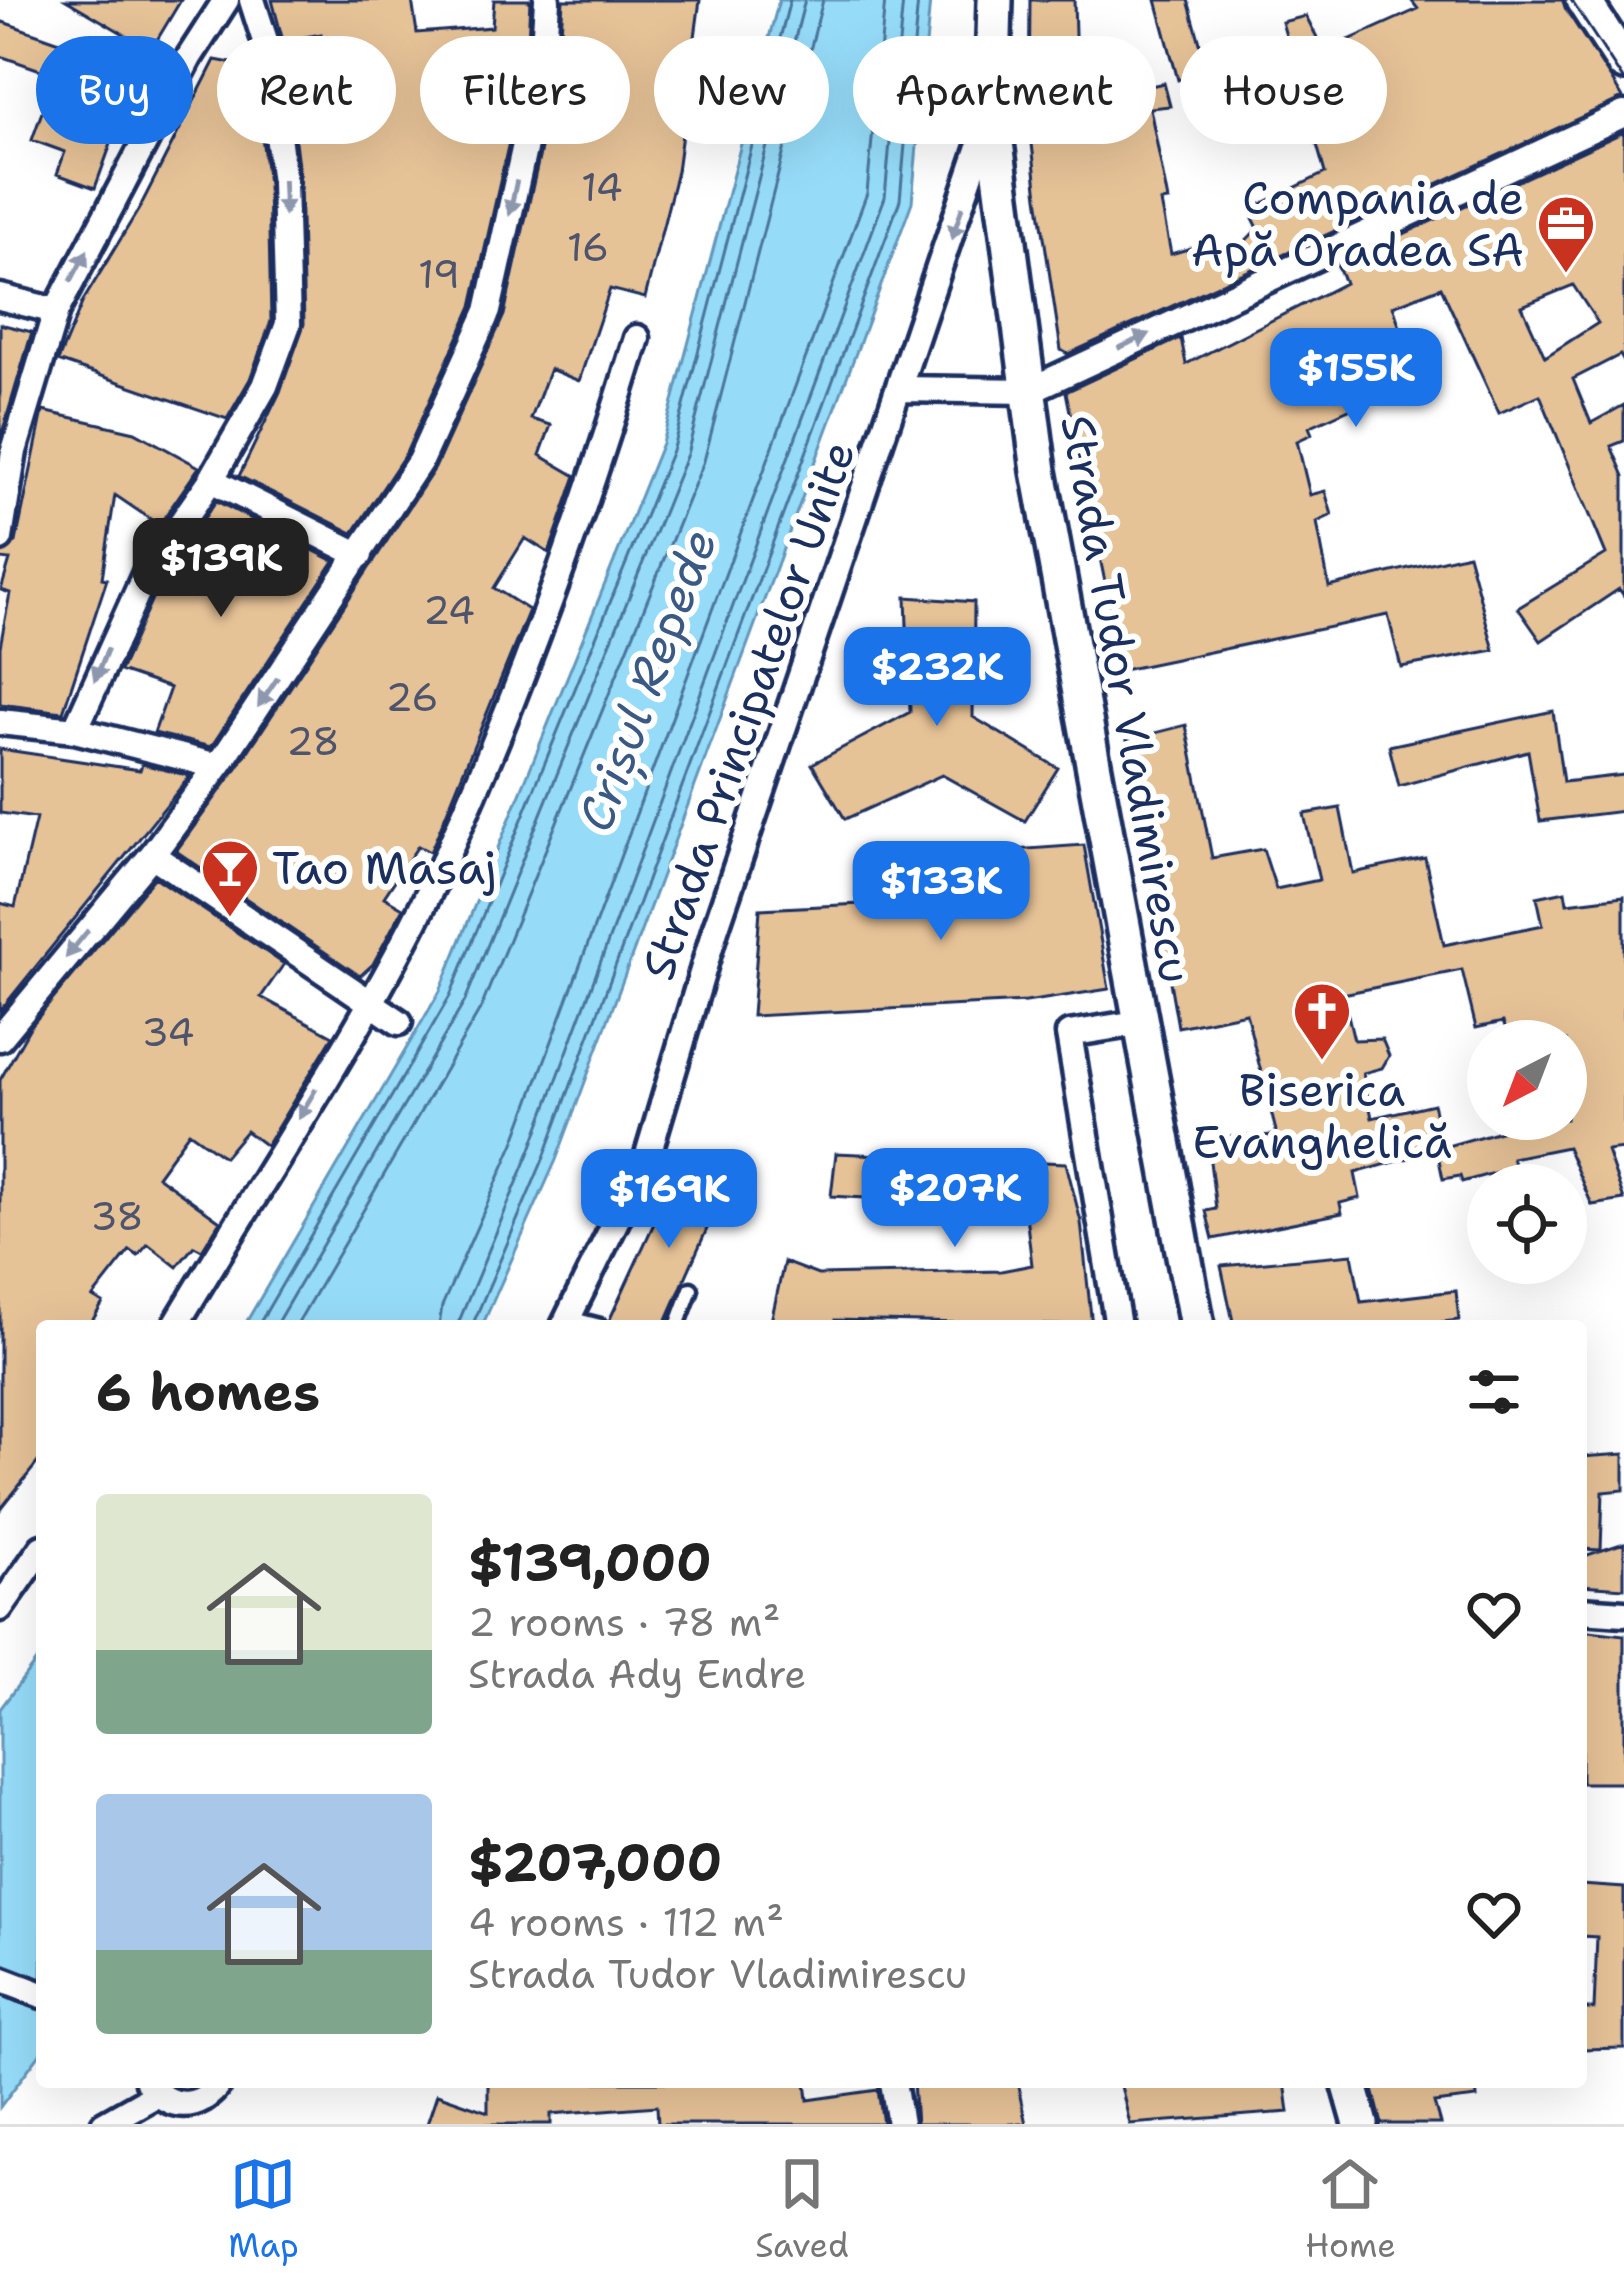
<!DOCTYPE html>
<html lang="en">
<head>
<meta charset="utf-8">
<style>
	body { margin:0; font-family:"Shantell Sans",sans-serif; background:#f2f2f2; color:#222; height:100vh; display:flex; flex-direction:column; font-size:45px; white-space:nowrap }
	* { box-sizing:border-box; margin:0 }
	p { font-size:39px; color:#767676 }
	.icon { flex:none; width:66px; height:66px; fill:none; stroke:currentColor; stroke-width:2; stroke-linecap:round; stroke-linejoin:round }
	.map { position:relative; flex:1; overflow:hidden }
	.panel { position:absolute; left:36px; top:1320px; width:1551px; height:768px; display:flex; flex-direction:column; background:#fff; border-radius:12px; box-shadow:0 12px 48px #0002 }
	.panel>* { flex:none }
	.guide { position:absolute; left:36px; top:36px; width:1554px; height:108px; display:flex; gap:24px }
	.needle { width:78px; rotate:222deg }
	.tools { position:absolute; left:1467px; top:1020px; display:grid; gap:24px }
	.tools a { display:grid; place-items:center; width:120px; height:120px; border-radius:50%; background:#fff; box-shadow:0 12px 48px #0002; font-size:60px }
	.price { position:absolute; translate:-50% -102px; padding:0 27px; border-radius:24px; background:#1a73e8; color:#fff; font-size:39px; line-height:78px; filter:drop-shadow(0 3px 6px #0008) }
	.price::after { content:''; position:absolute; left:50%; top:72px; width:36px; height:27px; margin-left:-18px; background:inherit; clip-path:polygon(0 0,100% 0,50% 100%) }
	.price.active { background:#222; color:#fff }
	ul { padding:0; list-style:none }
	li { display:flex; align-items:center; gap:36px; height:300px; padding:0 60px }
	li span { display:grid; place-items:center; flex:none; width:336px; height:240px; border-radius:12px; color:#555 }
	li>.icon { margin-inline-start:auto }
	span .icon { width:144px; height:144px; fill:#fffc; stroke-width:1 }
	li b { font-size:51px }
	h2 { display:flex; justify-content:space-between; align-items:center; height:144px; padding:0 60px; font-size:51px }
	.pill { padding:0 42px; border-radius:54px; background:#fff; box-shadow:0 12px 48px #0002; font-size:42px; line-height:108px }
	.pill.active { background:#1a73e8; color:#fff }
	.tabs { display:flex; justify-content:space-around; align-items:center; height:168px; border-top:3px solid #e0e0e0; background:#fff; font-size:33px; color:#767676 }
	.tabs a { display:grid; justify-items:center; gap:6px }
	.tabs .active { color:#1a73e8 }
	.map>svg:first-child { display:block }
	.water { fill:#96dcf9; stroke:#6597bb; stroke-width:3 }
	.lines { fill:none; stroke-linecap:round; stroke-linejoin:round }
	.shore { stroke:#4c749c; stroke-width:3 }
	.building { fill:#e6c297; stroke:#1b2f5e; stroke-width:3; fill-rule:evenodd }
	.lane-casing { stroke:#1b2f5e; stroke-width:21 }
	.street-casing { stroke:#1b2f5e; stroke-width:33 }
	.secondary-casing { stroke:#1b2f5e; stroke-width:42 }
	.lane { stroke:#fff; stroke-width:12 }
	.street { stroke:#fff; stroke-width:24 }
	.secondary { stroke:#fff; stroke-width:33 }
	.tram { stroke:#1b2f5e; stroke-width:3 }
	.oneway { fill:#8d97ae }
	.labels { text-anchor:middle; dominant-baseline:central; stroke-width:12; stroke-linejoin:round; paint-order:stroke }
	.number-label { font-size:39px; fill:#4e546c }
	.poi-label { font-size:45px; fill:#1b2f5e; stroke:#fff; text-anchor:end }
	.street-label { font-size:45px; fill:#1b2f5e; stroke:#fff }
	.water-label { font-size:48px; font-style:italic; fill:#3a5a85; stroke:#fff }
</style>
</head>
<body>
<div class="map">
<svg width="1624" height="2124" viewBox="0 0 1624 2124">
	<rect width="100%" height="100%" fill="#fff"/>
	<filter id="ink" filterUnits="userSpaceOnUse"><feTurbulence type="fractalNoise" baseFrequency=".00833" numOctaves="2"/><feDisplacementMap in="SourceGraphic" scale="24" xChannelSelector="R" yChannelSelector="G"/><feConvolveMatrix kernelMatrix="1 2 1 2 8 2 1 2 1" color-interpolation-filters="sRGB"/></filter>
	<g filter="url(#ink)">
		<path class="water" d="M779,0H930L912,202L556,1160L482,1326H244L440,991L662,443Z
			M42,1653V2051L0,2107V1709Z"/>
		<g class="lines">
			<path class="shore" d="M258,1326L450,996L673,448L790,0
				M275,1326L465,1001L687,454L805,0
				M296,1326L481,1008L704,461L823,0
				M439,1326L442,1306L514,1143L867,193L885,0
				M457,1326L531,1149L885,197L903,0
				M472,1326L545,1155L900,200L918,0"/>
		</g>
		<path class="building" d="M66,0H181L151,50Z
			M272,0H412L417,33L492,27L494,0H530L527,62L472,306L406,453L353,533L239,476L280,392L304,324L300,182L290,100L327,97L321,34L283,41Z
			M563,0H700L677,171L645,298L610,289L579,381L550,369L531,419L551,425L540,455L576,476L549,553L525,538L494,588L529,610L437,836L430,852L418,846L384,897L403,908L373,964L360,976L176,851L237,768L435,468L504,315L559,68Z
			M1030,0H1074L1077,102L1164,83L1170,106L1150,108L1168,201L1161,202L1171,254L1214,241L1224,263L1258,228L1249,210L1325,173L1282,22L1306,16L1324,51L1418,9L1411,0H1562L1623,98L1068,354L1061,350L1038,197L1029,117Z
			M1156,0H1188L1208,72L1178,80Z
			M0,21L140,70L107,126L116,130L95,188L57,174L65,152L32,140L55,75L0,56Z
			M215,60L253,67L268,184L271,321L250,379L227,419L58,361L83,301L140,207Z
			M1624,132V362L1620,355L1573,379L1591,423L1624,405V441L1611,446L1624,476V596L1619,589L1541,641L1518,608L1606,554L1540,395L1499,413L1441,287L1393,306L1409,355L1360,376L1371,399L1309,427L1312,434L1297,441L1310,495L1325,491L1332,515L1317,522L1329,587L1468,554L1494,650L1401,667L1388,615L1123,670L1066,392L1181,338L1186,364L1345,283L1337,265ZM1573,285L1598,323L1545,357L1522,306Z
			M0,324L32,332L0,440Z
			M43,411L135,432L199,467L159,525L115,495L102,578L107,579L63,712L0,704V647L10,593L1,590L10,560L0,559V554L16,542Z
			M216,501L334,561L211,747L154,733L170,688L120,671L159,583Z
			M906,597L974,602L973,717L1058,768L1025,821L942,775L845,819L812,764L910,712Z
			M1553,711L1563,782L1624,775V811L1540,821L1528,751L1399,786L1389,746Z
			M1186,725L1212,858L1263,849L1276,889L1319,880L1304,814L1340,808L1353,873L1425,858L1444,945L1543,925L1537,897L1565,891L1567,903L1624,896V1149L1607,1151L1624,1200L1592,1205L1567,1147L1512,1158L1515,1167L1462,1182L1460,1176L1443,1179L1437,1150L1355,1173L1360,1198L1340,1203L1342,1213L1213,1239L1206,1211L1216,1209L1207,1138L1277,1135L1246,1013L1178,1027L1127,740ZM1462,970L1476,1028L1503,1022L1510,1041H1566V1119H1542L1444,1147L1433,1104L1372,1118L1363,1073L1382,1068L1389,1056L1382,1039L1354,1040L1343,994Z
			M0,749L140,770L142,764L190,776L0,1011V903L15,907L36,818L0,813Z
			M1084,845L1109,989L1026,1002L752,1016L760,909L964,899L958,854Z
			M155,877L284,964L261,997L333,1036L266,1146L246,1131L224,1157L189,1132L157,1176L220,1221L202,1250L194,1246L177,1267L148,1244L138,1256L130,1250L93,1297L103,1303L89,1326H42V1457L0,1510V1080L30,1027Z
			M836,1153L1066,1163L1081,1222L1092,1326L835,1320V1326H770L784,1262L818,1275L1001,1271L1032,1265L1025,1207L831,1196Z
			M680,1167L725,1188L664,1326L609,1321Z
			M1352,1254L1361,1302L1456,1291L1459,1320L1410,1326H1234L1221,1266Z
			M1624,1454V1490L1603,1492L1601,1550L1581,1549V1457Z
			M1624,1543V1588L1581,1585V1557Z
			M1581,1630L1624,1635V1783H1581Z
			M1581,1885L1624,1888V2048L1581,2049V2009H1594L1597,1937L1581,1936Z
			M488,2082H806L808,2100L878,2090L883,2124H658L657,2106L551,2114V2124H427L437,2094L488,2112Z
			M913,2082H1017L1026,2124H916Z
			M1120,2082H1285L1289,2112L1130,2124Z
			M1371,2082H1476L1477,2098L1434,2103L1440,2124H1382Z"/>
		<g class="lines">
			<defs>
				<path id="lane" d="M569,1318L600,1326
					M677,1326L691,1289"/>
				<path id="street" d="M0,297L56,311
					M901,389L1028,391L1624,114
					M211,480L360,555
					M0,538L14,451L56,311L190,56L226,0
					M0,722L75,730L217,766
					M75,730L145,575L211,480L265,386L288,324L284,183L267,47L252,0
					M152,855L399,1022
					M0,1038L152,855L223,759L420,461L488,311L543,64L547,0
					M175,1326C266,1173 381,1005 452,843C525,679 585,510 637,338
					M564,1326L647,1158L715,930L989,120
					M1118,1326L1069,1034L1137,1023
					M0,1608L42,1548
					M1581,1610L1624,1613
					M0,1979L42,1995
					M148,2082C168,2111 200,2111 220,2082
					M893,2082L900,2124
					M104,2124L157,2094"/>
				<path id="secondary" d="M995,0L992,112L1039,471L1197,1326
					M1583,0L1624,63
					M1349,2082L1361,2124"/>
			</defs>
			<use href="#lane" class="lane-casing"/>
			<use href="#street" class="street-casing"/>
			<use href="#secondary" class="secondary-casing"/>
			<use href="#lane" class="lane"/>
			<use href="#street" class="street"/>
			<use href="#secondary" class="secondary"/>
			<path class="tram" d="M1571,0L1624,81"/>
		</g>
		<defs><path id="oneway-solid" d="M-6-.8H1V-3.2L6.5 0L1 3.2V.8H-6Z" transform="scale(3)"/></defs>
		<g class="oneway">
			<use href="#oneway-solid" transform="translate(284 198) rotate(88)"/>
			<use href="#oneway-solid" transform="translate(513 198) rotate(102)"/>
			<use href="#oneway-solid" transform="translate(957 223) rotate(108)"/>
			<use href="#oneway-solid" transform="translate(79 266) rotate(-62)"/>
			<use href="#oneway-solid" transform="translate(1134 341) rotate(-25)"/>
			<use href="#oneway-solid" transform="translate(101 665) rotate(112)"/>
			<use href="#oneway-solid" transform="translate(268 692) rotate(124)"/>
			<use href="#oneway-solid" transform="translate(77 944) rotate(129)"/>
			<use href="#oneway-solid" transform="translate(307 1104) rotate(121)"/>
		</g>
	</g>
	<defs>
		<symbol id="office-pin" viewBox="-11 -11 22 30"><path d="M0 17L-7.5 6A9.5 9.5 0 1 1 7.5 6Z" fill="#c8321e" stroke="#fff"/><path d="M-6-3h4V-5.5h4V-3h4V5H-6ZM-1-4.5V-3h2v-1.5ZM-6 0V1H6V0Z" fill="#fff"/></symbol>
		<symbol id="bar-pin" viewBox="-11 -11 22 30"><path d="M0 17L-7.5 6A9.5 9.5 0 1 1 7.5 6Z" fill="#c8321e" stroke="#fff"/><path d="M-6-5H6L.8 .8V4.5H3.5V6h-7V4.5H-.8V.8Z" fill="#fff"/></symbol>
		<symbol id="church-pin" viewBox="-11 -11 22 30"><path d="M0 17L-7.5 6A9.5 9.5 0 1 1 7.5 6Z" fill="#c8321e" stroke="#fff"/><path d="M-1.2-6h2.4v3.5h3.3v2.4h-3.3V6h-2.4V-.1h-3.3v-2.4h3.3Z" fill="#fff"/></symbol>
	</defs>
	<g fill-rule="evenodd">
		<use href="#office-pin" x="1533" y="191" width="66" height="90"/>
		<use href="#bar-pin" x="197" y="835" width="66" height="90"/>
		<use href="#church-pin" x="1289" y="978" width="66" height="90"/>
	</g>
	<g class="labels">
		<g class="number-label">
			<text x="602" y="187">14</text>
			<text x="588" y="247">16</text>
			<text x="439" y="274">19</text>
			<text x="449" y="610">24</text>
			<text x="412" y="697">26</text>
			<text x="313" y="741">28</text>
			<text x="168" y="1032">34</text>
			<text x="117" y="1216">38</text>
		</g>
		<g class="poi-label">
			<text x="1524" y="198">Compania de<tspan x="1524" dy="52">Apă Oradea SA</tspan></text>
			<text x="272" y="868" text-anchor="start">Tao Masaj</text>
			<text x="1322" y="1090" text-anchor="middle">Biserica<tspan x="1322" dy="52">Evanghelică</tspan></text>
		</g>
		<g class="street-label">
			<text transform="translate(1127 699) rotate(80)">Strada Tudor Vladimirescu</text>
			<text transform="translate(748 710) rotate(-71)">Strada Principatelor Unite</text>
		</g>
		<g class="water-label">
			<text transform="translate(647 680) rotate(-70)">Crișul Repede</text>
		</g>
	</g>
</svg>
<div class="tools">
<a><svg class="needle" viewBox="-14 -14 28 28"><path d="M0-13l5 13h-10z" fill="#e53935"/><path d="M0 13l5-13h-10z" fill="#767676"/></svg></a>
<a><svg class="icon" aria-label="locate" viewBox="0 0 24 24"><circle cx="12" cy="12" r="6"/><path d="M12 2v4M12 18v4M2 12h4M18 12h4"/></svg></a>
</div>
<b class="price" style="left:1356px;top:430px">$155K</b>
<b class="price active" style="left:221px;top:620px">$139K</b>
<b class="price" style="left:937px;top:729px">$232K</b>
<b class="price" style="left:941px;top:943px">$133K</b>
<b class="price" style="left:955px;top:1250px">$207K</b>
<b class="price" style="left:669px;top:1251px">$169K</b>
<div class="guide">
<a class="pill active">Buy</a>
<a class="pill">Rent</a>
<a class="pill">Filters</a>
<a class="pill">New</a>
<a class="pill">Apartment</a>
<a class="pill">House</a>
</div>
<section class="panel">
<h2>6 homes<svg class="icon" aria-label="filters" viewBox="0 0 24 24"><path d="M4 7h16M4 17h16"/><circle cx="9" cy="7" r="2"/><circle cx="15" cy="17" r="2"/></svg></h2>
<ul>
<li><span style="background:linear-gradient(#dfe7d0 65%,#7fa58c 0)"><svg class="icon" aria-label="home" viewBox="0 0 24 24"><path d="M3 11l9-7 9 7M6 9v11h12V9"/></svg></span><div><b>$139,000</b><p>2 rooms · 78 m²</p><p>Strada Ady Endre</p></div><svg class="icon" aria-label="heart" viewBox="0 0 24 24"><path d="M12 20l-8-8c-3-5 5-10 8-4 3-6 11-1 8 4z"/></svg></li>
<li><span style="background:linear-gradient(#a9c7e8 65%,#7fa58c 0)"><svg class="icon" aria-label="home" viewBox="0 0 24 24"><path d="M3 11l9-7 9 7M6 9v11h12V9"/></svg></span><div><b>$207,000</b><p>4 rooms · 112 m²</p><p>Strada Tudor Vladimirescu</p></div><svg class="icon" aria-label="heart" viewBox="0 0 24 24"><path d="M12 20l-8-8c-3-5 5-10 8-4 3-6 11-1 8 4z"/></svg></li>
</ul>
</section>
</div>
<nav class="tabs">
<a class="active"><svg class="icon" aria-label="map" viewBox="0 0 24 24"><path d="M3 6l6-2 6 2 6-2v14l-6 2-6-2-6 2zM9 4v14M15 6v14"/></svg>Map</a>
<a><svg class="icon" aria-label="saved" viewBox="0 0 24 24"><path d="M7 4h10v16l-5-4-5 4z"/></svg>Saved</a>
<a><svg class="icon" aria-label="home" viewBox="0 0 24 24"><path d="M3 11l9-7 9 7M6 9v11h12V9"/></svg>Home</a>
</nav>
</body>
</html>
